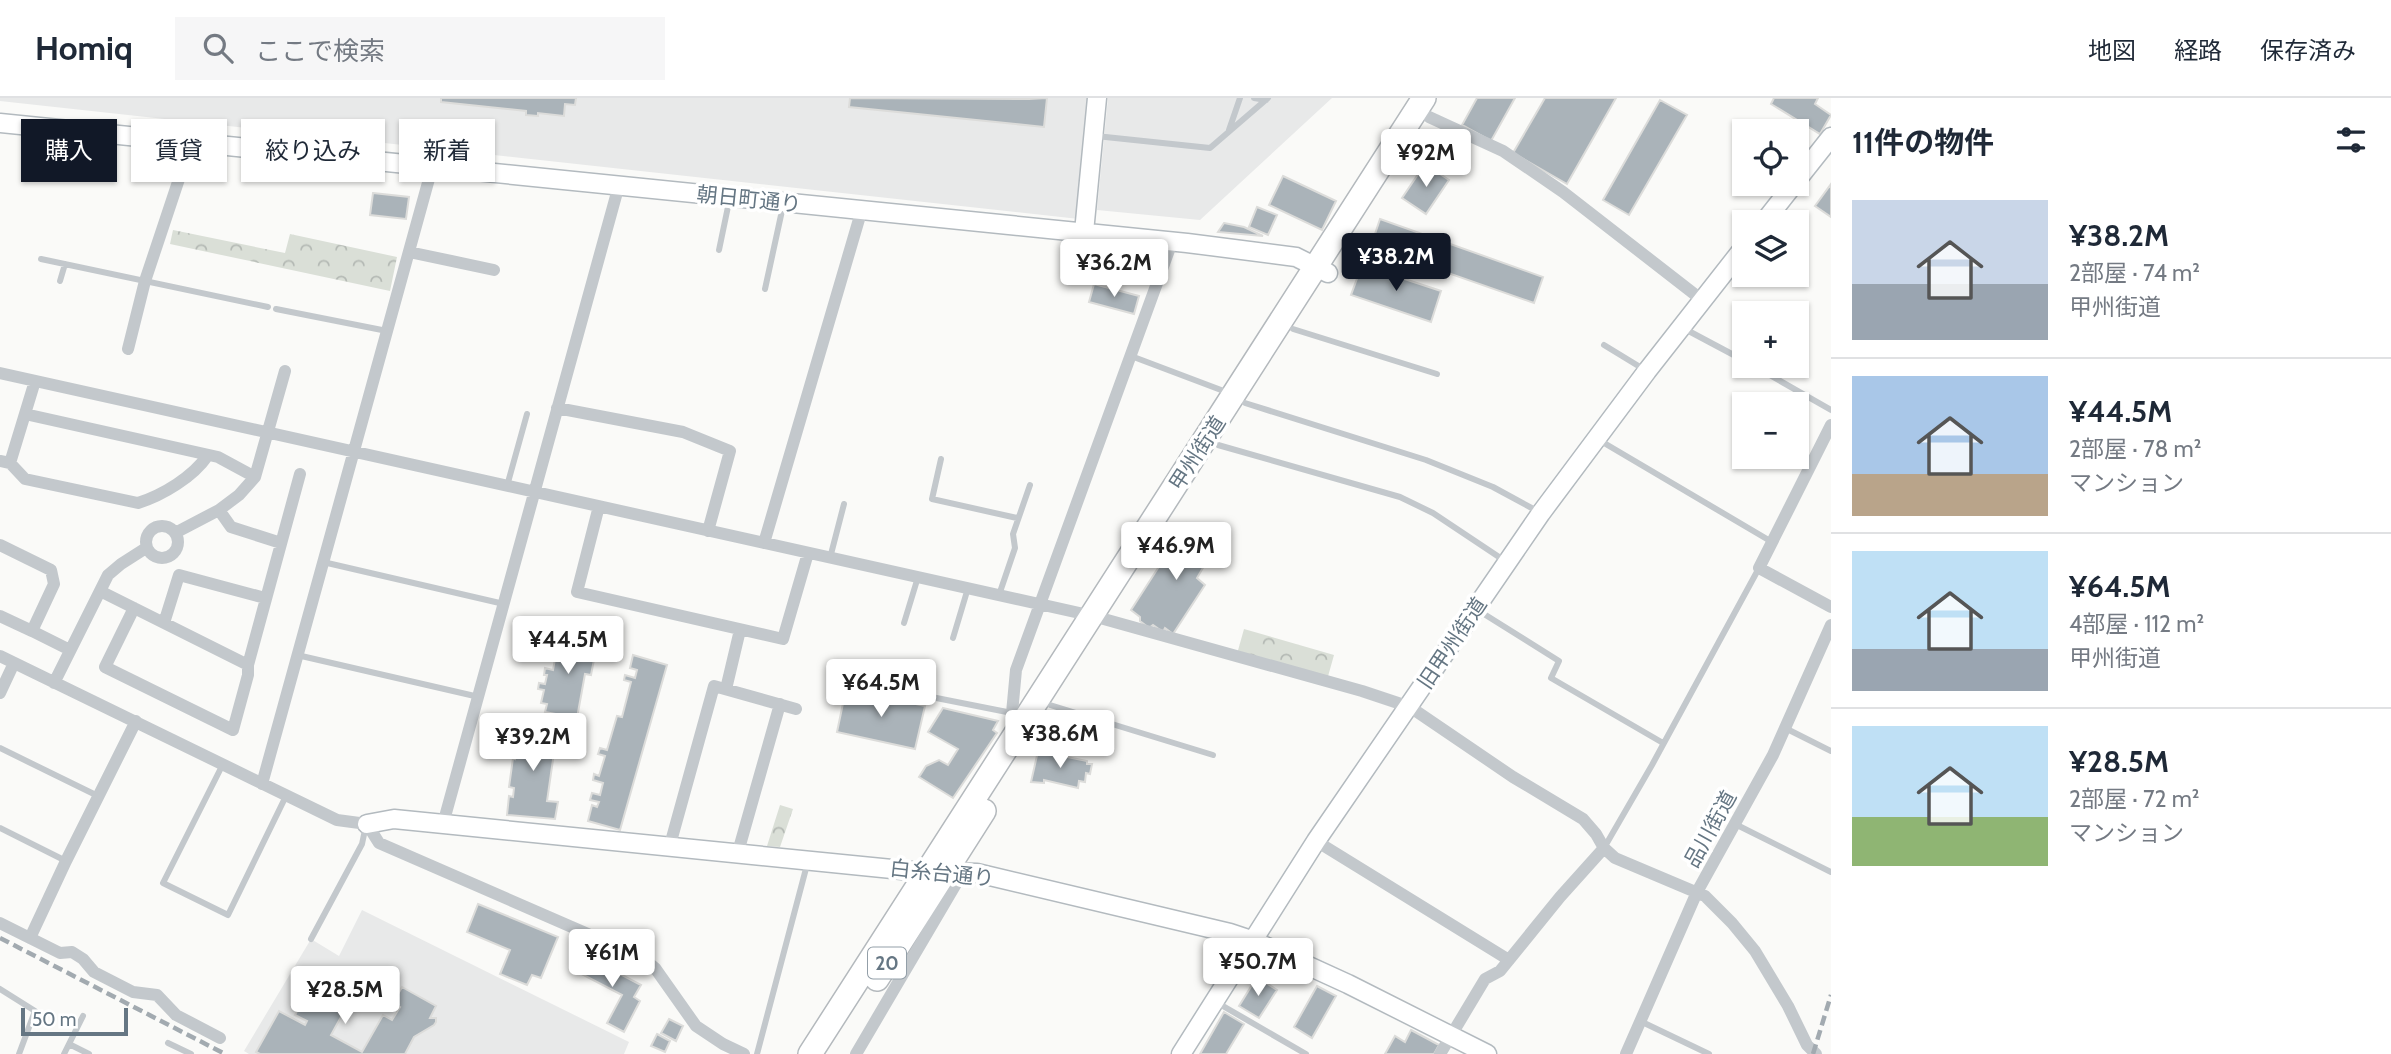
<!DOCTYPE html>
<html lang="ja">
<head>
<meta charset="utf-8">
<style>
	body { margin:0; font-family:Cabin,"Noto Sans JP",sans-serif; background:#f6f6f7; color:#1f2937; height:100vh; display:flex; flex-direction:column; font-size:26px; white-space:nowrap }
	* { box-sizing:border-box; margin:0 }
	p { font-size:23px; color:#747a83 }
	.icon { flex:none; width:38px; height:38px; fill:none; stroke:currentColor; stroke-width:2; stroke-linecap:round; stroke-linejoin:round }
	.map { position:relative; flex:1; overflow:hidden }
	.details { display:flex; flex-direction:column; background:#fff; width:560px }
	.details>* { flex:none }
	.guide { position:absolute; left:21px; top:21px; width:665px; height:63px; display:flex; gap:14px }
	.controls { position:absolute; left:1732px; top:21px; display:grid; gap:14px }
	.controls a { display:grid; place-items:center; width:77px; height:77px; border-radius:0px; background:#fff; box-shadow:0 2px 5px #0004; font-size:35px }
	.scale { position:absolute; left:21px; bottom:18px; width:107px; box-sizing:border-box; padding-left:7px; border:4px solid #657683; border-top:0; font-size:19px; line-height:24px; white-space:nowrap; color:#657683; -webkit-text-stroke:5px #fff; paint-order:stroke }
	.price { position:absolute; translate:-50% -60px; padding:0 16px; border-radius:7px; background:#fff; color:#222; font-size:23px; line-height:46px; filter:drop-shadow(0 2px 4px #0008) }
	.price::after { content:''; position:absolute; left:50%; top:42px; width:21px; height:16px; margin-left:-10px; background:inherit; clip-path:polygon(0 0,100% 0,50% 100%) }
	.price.selected { background:#111827; color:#fff }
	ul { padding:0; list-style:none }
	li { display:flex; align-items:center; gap:21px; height:175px; padding:0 21px }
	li+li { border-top:2px solid #e0e1e3 }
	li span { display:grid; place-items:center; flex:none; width:196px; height:140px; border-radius:0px; color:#555 }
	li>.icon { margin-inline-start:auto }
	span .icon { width:84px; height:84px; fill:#fffc; stroke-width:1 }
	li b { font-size:30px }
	h2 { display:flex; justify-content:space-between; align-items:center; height:84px; padding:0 21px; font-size:30px }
	.tag { padding:0 24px; border-radius:0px; background:#fff; box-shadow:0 2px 5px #0004; font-size:24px; line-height:63px }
	.tag.selected { background:#111827; color:#fff }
	header { display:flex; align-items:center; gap:42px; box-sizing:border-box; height:98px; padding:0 35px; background:#fff; border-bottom:2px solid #e0e1e3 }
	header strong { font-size:33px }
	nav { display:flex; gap:38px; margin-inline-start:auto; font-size:24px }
	.search { width:490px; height:63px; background:#f6f6f7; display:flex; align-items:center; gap:18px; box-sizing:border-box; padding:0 24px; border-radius:0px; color:#747a83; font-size:26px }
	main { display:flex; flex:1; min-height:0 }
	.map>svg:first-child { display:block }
	.built { fill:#e8e9e9 }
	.park { fill:url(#park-crowns) }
	.building { fill:#aab3b9; stroke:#dcdcda; stroke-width:2 }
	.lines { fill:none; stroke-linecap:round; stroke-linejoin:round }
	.secondary-casing { stroke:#b3babf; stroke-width:21 }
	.highway-casing { stroke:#b4b9bd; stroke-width:26 }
	.lane { stroke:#c3c8cc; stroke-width:6 }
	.street { stroke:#c3c8cc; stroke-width:12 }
	.secondary { stroke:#fff; stroke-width:18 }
	.highway { stroke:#fff; stroke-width:23 }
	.rail { stroke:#a2aab0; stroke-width:4.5; stroke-dasharray:10 5; stroke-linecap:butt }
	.labels { text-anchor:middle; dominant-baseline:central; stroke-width:7; stroke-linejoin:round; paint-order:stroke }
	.shield { fill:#fff; stroke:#939fa8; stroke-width:2 }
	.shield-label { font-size:19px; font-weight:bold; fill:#657683 }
	.street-label { font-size:21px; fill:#657683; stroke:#fff }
</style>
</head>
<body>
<header>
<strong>Homiq</strong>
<div class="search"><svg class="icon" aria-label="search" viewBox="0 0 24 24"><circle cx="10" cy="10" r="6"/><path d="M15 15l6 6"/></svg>ここで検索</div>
<nav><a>地図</a><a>経路</a><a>保存済み</a></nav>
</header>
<main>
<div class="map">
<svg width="1831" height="956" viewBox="0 0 1831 956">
	<defs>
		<pattern id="park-crowns" width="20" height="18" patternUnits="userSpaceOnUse" patternTransform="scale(1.75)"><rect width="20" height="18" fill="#dadfd7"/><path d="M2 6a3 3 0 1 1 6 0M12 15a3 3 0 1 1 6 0" fill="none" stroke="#b4b9b4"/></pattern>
	</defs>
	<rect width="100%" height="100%" fill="#fafaf8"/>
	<path class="built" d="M0,0H1089L1079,121L0,3Z
		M1108,0H1332L1200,122L1097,112Z
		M362,812L629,944L624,956H249L244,953L311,841L339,858Z"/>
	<path class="park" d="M173,132L285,155L290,136L397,159L390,193L170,146Z
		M1244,531L1334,557L1327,582L1237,556Z
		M780,707L793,711L780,749L767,748Z"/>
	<path class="building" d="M441,0H576L575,7L565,6L564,18L538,15V18L526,17V13L441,4Z
		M850,0L1029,1L1047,0L1044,29L849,9Z
		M1477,0H1515L1491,43L1462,27Z
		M1545,0H1616L1567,86L1513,55Z
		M1774,0H1818L1815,6L1831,17L1820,36L1771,6Z
		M1660,2L1687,17L1629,117L1603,102Z
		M1790,22L1805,32L1797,45V33H1783Z
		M1443,35L1468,47L1456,73L1431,61Z
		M1425,66L1449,82L1426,116L1402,100Z
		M1283,78L1336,103L1322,132L1269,107Z
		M1831,86V119L1815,108Z
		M373,95L409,99L406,121L370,117Z
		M1257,109L1277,117L1268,137L1249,129Z
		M1380,121L1543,179L1534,205L1371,148Z
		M1224,125L1244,129L1263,138L1218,134Z
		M1362,167L1441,193L1431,224L1351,197Z
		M1094,186L1139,198L1134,216L1089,204Z
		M1187,425L1218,444L1197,480L1205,487L1173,536L1165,530L1163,534L1153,527L1149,530L1140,523V519L1131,512Z
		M555,536L562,538L561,543L565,544V540L597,546L591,577L585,576L577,620L545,614L547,606L541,605L544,592L538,591L539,585L545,586L547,577H544L545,570L553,572L557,550L553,549Z
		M633,557L667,567L620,732L588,723L592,707L597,709L599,704L590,702L592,695L600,697L603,685L593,682L594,676L599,678L605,658L598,656L600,650L607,652L617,618L622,619L631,584L624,582L625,577L635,580L637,572L630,570Z
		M846,591L925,608L915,651L837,634Z
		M943,610L998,623L993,632L997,635L953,700L919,679L926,668L939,662L948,667L958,651L928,634Z
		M519,624L554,628L552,641H556L547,703L558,704L555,721L507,717L509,698L513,699L514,690L509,689L513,660L515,661L517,645L525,646V642L520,641V638H517Z
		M1068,631L1078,633L1077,637L1085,638L1083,648L1060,644L1061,633L1068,634Z
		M1038,653L1087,663V666H1092L1090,676L1086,675L1085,684L1079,683L1078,690L1044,682V685L1031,684Z
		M478,806L558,839L541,880L532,877L527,887L500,876L510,852L467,834Z
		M580,855L641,887L634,899L640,903L624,934L607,925L622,897L572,871Z
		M1257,879L1277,892L1259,920L1239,908Z
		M313,880L351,901L331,937L362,954L383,917L392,922L400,909L393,905L402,889L436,908L430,920H436V924L434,927L414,939L405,956H260L256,954L279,913L305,927L307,923L295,917Z
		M1317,888L1336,898L1312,940L1294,929Z
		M1224,914L1244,926L1226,956H1200Z
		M669,921L683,928L676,943L661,935Z
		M1411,932L1439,947L1434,956H1385L1395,938L1405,944Z
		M657,936L670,943L665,954L651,948Z"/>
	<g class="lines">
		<defs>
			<path id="secondary" d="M0,25L1187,145L1296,159L1328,175
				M1797,82L1831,39
				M1764,124L1794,86
				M1084,134L1097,0
				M367,726L394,721L912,773L977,775L1230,835L1254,843L1348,886L1487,956
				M1181,956L1316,743L1541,415L1647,273L1745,148"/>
			<path id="highway" d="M877,881L984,713
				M810,956L1424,0"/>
		</defs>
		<use href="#secondary" class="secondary-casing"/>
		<use href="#highway" class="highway-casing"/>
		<path class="lane" d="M1254,0L1266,2
			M1229,32L1240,0
			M1096,38L1210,50L1268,0
			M719,152L730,99
			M41,161L268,209
			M60,183L65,166
			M765,191L783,108
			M276,211L387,233
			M1683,230L1745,263
			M1293,231L1437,276
			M1604,247L1645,272
			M1131,258L1229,295
			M1754,268L1831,312
			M1245,305L1426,362L1493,389L1539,414
			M1599,342L1772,444
			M1218,347L1400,399L1433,415L1505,463
			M941,361L932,401L1017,420
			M507,388L527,316
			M830,460L844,406
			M323,464L504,506
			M999,497L1015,450L1013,436L1030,387
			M1476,511L1559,563L1551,580L1663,645
			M904,525L918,479
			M953,540L968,490
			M297,557L479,599
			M876,588L1012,615
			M1050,607L1213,657
			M1785,630L1831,653
			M0,650L98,698
			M223,666L163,785L228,817L286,698
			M1735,726L1831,774
			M0,730L66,763
			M1604,750L1652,667L1759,470
			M311,841L362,746L366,727
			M0,891L35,913L19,956
			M1216,904L1306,956
			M1640,923L1709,956
			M168,945L191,956
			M69,946L89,956
			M64,956L83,918
			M757,956L808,763"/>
		<path class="street" d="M1429,19L1503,53L1563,94L1702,202
			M409,154L494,172
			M128,251L145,183L191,45
			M0,275L1093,518L1362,593L1410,609L1513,679L1583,721L1596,736L1604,750L1615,760L1705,798L1732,825L1755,853L1788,908L1807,947L1816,956
			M557,310L683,334L730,353L708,433
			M25,316L218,359L255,379
			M1831,327L1759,470L1831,509
			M0,363L10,365L35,283
			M10,365L25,381L138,405C163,397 193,379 208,357
			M599,408L577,494L783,541L808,455
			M219,412L231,429L281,445
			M146 444a16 16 0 1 1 32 0a16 16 0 1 1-32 0Z
			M175,435L219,412L239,397L255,379L285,273
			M764,445L862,111
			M0,447L51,472L54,486L32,533L70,552
			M100,493L248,567
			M134,510L105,569L233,632L248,577V567L300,376
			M0,518L32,533
			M164,525L179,477L265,500
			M0,558L337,722L367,726L379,745L643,860L655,870L696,928L723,946L744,956
			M54,585L108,477L121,466L146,450
			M726,591L740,532
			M0,595L14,565
			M1018,633L1012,615L1016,572L1172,144
			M262,686L432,70
			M443,726L619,87
			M1316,743L1509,862
			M670,747L714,588L796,611
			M738,754L780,606
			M0,825L60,855L72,854L83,861L94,874L133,894L157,897L176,917L220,940
			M30,840L66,763L136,623
			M856,956L963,774
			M1440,956L1485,881L1500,873L1560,799L1604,750
			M1626,956L1697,794L1773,657L1831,527"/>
		<use href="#secondary" class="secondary"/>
		<use href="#highway" class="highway"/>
		<path class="rail" d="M0,840L225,956
			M1813,956L1831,897"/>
	</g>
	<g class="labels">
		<rect class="shield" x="868" y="849.5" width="38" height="31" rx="5"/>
		<g class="shield-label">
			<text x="887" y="865">20</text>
		</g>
		<g class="street-label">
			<text transform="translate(749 101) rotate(6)">朝日町通り</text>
			<text transform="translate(1197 355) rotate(-57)">甲州街道</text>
			<text transform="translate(1452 545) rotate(-56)">旧甲州街道</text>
			<text transform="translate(1710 731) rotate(-61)">品川街道</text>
			<text transform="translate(942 775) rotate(6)">白糸台通り</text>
		</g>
	</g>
</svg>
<div class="controls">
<a><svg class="icon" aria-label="locate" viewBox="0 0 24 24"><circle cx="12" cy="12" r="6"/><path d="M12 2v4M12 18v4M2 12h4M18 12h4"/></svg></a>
<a><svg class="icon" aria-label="layers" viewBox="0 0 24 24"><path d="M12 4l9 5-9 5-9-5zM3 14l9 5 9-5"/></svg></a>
<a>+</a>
<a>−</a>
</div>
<div class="scale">50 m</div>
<b class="price" style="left:1426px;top:91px">¥92M</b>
<b class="price selected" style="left:1396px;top:195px">¥38.2M</b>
<b class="price" style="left:1114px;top:201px">¥36.2M</b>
<b class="price" style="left:1176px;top:484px">¥46.9M</b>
<b class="price" style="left:568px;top:578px">¥44.5M</b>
<b class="price" style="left:881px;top:621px">¥64.5M</b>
<b class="price" style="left:1060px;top:672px">¥38.6M</b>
<b class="price" style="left:533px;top:675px">¥39.2M</b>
<b class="price" style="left:612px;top:891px">¥61M</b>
<b class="price" style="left:1258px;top:900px">¥50.7M</b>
<b class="price" style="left:345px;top:928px">¥28.5M</b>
<div class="guide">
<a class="tag selected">購入</a>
<a class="tag">賃貸</a>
<a class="tag">絞り込み</a>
<a class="tag">新着</a>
</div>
</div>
<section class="details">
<h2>11件の物件<svg class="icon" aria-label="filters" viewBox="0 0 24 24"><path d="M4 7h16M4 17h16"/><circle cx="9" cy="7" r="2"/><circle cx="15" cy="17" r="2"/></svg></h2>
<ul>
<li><span style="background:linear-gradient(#c9d6e8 60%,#9aa5b1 0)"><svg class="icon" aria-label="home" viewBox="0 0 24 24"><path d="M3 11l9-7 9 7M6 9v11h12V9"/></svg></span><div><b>¥38.2M</b><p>2部屋 · 74 m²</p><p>甲州街道</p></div></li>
<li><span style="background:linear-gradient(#a9c7e8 70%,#b9a48a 0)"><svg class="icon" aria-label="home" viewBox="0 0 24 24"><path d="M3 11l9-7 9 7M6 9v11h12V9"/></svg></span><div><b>¥44.5M</b><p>2部屋 · 78 m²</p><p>マンション</p></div></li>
<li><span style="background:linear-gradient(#bfe0f5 70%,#9aa5b1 0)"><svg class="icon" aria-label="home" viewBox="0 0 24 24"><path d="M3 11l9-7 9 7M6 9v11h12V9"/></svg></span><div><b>¥64.5M</b><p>4部屋 · 112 m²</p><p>甲州街道</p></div></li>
<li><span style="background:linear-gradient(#bfe0f5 65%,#8fb573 0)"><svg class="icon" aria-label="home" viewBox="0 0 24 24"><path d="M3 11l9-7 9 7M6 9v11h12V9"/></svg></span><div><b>¥28.5M</b><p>2部屋 · 72 m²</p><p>マンション</p></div></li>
</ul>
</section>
</main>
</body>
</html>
